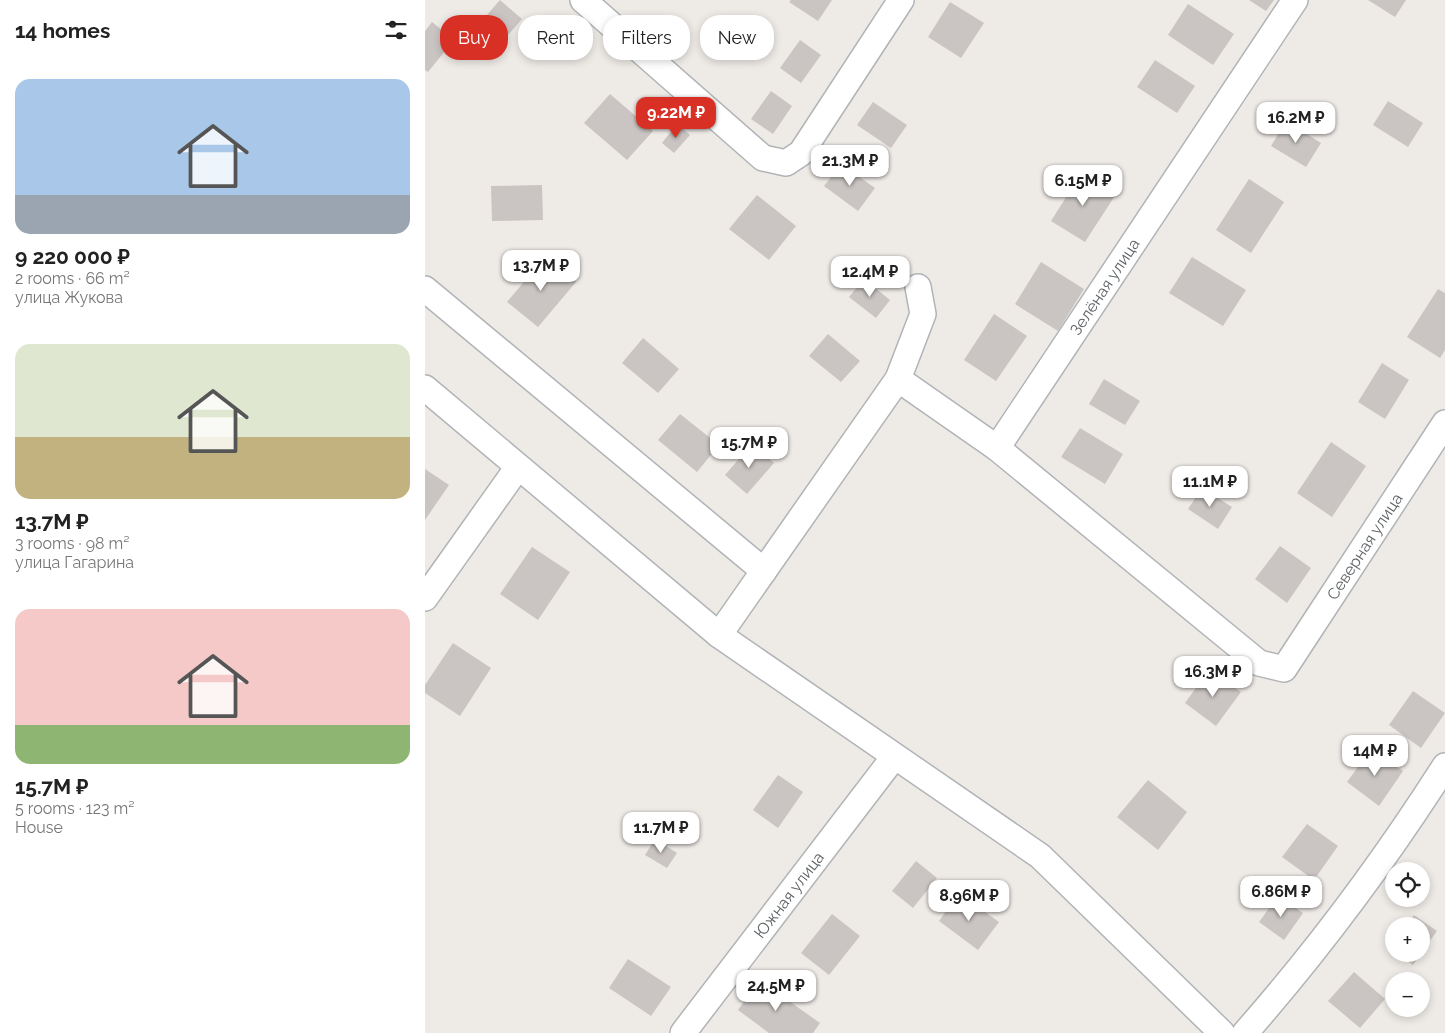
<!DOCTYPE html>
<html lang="en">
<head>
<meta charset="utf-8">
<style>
	body { margin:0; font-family:Raleway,sans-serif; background:#f2f2f2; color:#222; height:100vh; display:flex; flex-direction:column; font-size:19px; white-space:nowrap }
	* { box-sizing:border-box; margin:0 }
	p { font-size:16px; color:#767676 }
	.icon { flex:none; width:28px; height:28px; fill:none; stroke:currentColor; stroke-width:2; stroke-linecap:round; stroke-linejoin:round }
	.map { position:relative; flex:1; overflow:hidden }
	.sheet { display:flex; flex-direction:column; background:#fff; width:425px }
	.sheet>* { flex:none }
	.guide { position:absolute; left:15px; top:15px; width:475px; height:45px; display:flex; gap:10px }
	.fabs { position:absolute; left:960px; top:862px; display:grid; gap:10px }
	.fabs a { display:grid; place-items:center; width:45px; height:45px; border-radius:50%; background:#fff; box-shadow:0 2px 8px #0003; font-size:25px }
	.price { position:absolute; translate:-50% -42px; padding:0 11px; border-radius:10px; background:#fff; color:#222; font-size:16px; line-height:32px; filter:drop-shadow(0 1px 2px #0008) }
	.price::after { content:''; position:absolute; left:50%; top:30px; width:15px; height:11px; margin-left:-8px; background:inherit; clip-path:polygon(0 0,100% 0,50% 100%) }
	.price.on { background:#d93025; color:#fff }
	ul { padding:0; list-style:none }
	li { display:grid; align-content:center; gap:10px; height:265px; padding:0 15px }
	li span { display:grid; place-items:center; height:155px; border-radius:15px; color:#555 }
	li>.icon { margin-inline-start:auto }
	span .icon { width:90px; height:90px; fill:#fffc; stroke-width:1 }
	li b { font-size:21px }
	h2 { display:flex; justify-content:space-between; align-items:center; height:60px; padding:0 15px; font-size:21px }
	.tag { padding:0 18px; border-radius:20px; background:#fff; box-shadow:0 2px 8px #0003; font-size:18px; line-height:45px }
	.tag.on { background:#d93025; color:#fff }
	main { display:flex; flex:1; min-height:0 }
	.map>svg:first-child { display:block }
	.building { fill:#cac5c2 }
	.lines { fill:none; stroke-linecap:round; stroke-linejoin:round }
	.minor-casing { stroke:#b1b4b7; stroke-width:28 }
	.minor { stroke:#fff; stroke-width:25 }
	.labels { text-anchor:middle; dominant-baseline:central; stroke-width:4; stroke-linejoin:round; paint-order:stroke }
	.street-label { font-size:16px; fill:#5d6265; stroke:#fff }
</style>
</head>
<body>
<main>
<section class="sheet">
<h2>14 homes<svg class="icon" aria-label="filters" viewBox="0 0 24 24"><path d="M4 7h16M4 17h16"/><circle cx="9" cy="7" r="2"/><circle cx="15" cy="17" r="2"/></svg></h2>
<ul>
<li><span style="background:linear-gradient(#a9c7e8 75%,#9aa5b1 0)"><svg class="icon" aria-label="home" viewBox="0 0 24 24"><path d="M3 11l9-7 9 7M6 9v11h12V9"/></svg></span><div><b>9 220 000 ₽</b><p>2 rooms · 66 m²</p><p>улица Жукова</p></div></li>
<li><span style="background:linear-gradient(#dfe7d0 60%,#c2b280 0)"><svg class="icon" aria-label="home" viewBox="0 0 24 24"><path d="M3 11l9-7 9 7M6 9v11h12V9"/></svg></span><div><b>13.7M ₽</b><p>3 rooms · 98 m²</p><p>улица Гагарина</p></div></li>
<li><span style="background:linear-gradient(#f6c9c9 75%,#8fb573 0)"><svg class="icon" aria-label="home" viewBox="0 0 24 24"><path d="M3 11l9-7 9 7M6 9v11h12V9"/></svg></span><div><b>15.7M ₽</b><p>5 rooms · 123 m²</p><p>House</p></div></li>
</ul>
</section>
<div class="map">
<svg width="1020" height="1033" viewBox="0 0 1020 1033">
	<rect width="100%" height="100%" fill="#eeeae6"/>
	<path class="building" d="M75,0L97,19L70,50L48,31Z
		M366,0H407L393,21L364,2Z
		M824,0H849L841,11Z
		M943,0H981L970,17Z
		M525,2L559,23L536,58L503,37Z
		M763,4L809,34L788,65L743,35Z
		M7,22L29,40L3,72L0,70V31Z
		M375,40L396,55L376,83L355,68Z
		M730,60L770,86L752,113L712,87Z
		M346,91L367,106L348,134L326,119Z
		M185,94L228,131L202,160L159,123Z
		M963,101L998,123L983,147L948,125Z
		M448,102L482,125L466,148L432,125Z
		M861,121L896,143L881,167L846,146Z
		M252,124L265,135L249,153L237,143Z
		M416,164L450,188L433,211L399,186Z
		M657,172L691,194L660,242L626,221Z
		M824,179L859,202L826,253L791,230Z
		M117,185L118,220L67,221L66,186Z
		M332,195L371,226L344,260L304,229Z
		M120,257L151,282L113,327L82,302Z
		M767,257L821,290L798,326L744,293Z
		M616,262L659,289L633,331L590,304Z
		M439,279L465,300L451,318L424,297Z
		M1013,289L1020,293V350L1015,358L982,337Z
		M569,314L602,336L571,381L539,360Z
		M403,334L435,361L416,382L384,356Z
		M218,338L254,369L233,393L197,363Z
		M957,363L984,380L960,419L933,402Z
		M679,379L715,401L700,425L664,404Z
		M255,414L294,445L272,472L233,440Z
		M655,428L698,454L680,484L636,457Z
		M906,442L941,466L907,517L872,493Z
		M327,444L349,463L322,494L300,475Z
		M0,469L24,485L0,520Z
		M777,488L807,507L793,529L763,509Z
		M855,546L886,568L862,603L830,579Z
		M107,547L145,572L113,620L75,594Z
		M28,643L66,668L35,716L0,693V685Z
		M784,670L816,692L791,726L760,703Z
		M988,691L1020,713L996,748L964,725Z
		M946,749L978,771L954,806L922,782Z
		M353,775L378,792L353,828L328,810Z
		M723,780L762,812L733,850L692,817Z
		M882,824L913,846L889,880L857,857Z
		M230,839L252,853L242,868L220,855Z
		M491,861L512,878L488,908L467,891Z
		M534,893L574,922L553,950L514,921Z
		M853,896L878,913L859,940L834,922Z
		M407,914L435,936L404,975L376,953Z
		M989,915L1012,931L996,953V926H981Z
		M972,954H996L988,965Z
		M203,959L246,987L226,1016L184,988Z
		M929,972L960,999L935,1028L903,1001Z
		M334,980L395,1023L388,1033H344L313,1010Z"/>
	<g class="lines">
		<defs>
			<g id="minor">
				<path d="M158,0L338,158L361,163L376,153L476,0"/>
				<path d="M0,289L339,571"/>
				<path id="s1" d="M473,379L572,448L834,663L859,669L1020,423"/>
				<path d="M0,388L294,635L615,856L797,1033"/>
				<path id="s2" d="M572,448L870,0"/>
				<path d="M0,598L93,467"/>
				<path d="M294,635L473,379L498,314L493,287"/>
				<path id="s3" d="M258,1033L469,757"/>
				<path d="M820,1033C893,950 960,860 1020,766"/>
			</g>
		</defs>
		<use href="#minor" class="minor-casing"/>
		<use href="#minor" class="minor"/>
	</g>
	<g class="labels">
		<g class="street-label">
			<text stroke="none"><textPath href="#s2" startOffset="194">Зелёная улица</textPath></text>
			<text stroke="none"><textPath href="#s1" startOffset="632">Северная улица</textPath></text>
			<text stroke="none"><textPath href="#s3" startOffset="174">Южная улица</textPath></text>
		</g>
	</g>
</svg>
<div class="fabs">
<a><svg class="icon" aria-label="locate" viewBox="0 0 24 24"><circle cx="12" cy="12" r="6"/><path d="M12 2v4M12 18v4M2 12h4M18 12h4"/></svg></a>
<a>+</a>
<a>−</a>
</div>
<b class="price on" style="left:251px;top:139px">9.22M ₽</b>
<b class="price" style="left:871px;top:144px">16.2M ₽</b>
<b class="price" style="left:425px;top:187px">21.3M ₽</b>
<b class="price" style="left:658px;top:207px">6.15M ₽</b>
<b class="price" style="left:116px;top:292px">13.7M ₽</b>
<b class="price" style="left:445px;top:298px">12.4M ₽</b>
<b class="price" style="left:324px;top:469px">15.7M ₽</b>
<b class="price" style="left:785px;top:508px">11.1M ₽</b>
<b class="price" style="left:788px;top:698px">16.3M ₽</b>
<b class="price" style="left:950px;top:777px">14M ₽</b>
<b class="price" style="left:236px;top:854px">11.7M ₽</b>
<b class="price" style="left:856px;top:918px">6.86M ₽</b>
<b class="price" style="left:544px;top:922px">8.96M ₽</b>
<b class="price" style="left:351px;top:1012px">24.5M ₽</b>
<div class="guide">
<a class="tag on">Buy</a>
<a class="tag">Rent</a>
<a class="tag">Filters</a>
<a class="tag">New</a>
</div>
</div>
</main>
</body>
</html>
